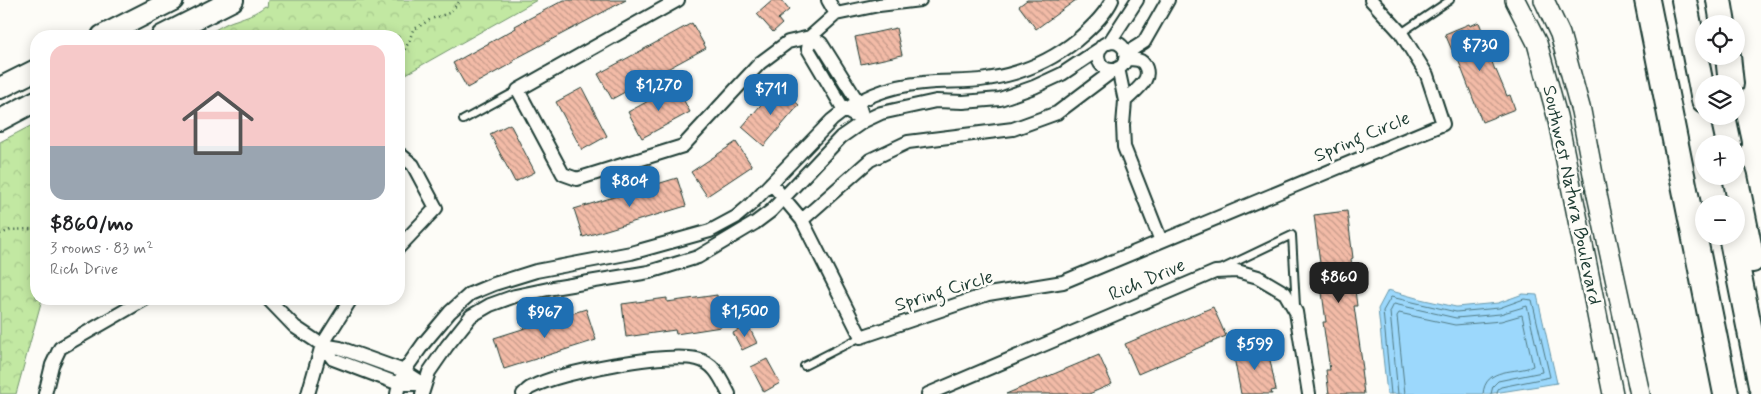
<!DOCTYPE html>
<html lang="en">
<head>
<meta charset="utf-8">
<style>
	body { margin:0; font-family:Mynerve,sans-serif; background:#f2f2f2; color:#202124; height:100vh; display:flex; flex-direction:column; font-size:19px; white-space:nowrap }
	* { box-sizing:border-box; margin:0 }
	p { font-size:16px; color:#757577 }
	.icon { flex:none; width:28px; height:28px; fill:none; stroke:currentColor; stroke-width:2; stroke-linecap:round; stroke-linejoin:round }
	.map { position:relative; flex:1; overflow:hidden }
	.details { position:absolute; left:30px; top:30px; width:375px; height:275px; display:flex; flex-direction:column; background:#fff; border-radius:20px; box-shadow:0 2px 12px #0003 }
	.details>* { flex:none }
	.buttons { position:absolute; left:1695px; top:15px; display:grid; gap:10px }
	.buttons a { display:grid; place-items:center; width:50px; height:50px; border-radius:50%; background:#fff; box-shadow:0 2px 12px #0003; font-size:25px }
	.price { position:absolute; translate:-50% -42px; padding:0 11px; border-radius:10px; background:#1f6fb2; color:#fff; font-size:16px; line-height:32px; filter:drop-shadow(0 1px 2px #0008) }
	.price::after { content:''; position:absolute; left:50%; top:30px; width:15px; height:11px; margin-left:-8px; background:inherit; clip-path:polygon(0 0,100% 0,50% 100%) }
	.price.on { background:#222; color:#fff }
	ul { padding:0; list-style:none }
	li { display:grid; align-content:center; gap:10px; height:265px; padding:0 20px }
	li span { display:grid; place-items:center; height:155px; border-radius:15px; color:#555 }
	li>.icon { margin-inline-start:auto }
	span .icon { width:90px; height:90px; fill:#fffc; stroke-width:1 }
	li b { font-size:21px }
	.map>svg:first-child { display:block }
	.forest { fill:url(#forest-crowns); stroke:#70926b }
	.water { fill:#9cd8fc; stroke:#6a9aac }
	.lines { fill:none; stroke-linecap:round; stroke-linejoin:round }
	.shore { stroke:#517b84; stroke-width:1 }
	.building { fill:url(#building-back-hatch); stroke:#1f3d34 }
	.lane-casing { stroke:#1f3d34; stroke-width:10 }
	.street-casing { stroke:#1f3d34; stroke-width:16 }
	.secondary-casing { stroke:#1f3d34; stroke-width:22 }
	.primary-casing { stroke:#1f3d34; stroke-width:24 }
	.highway-casing { stroke:#1f3d34; stroke-width:28 }
	.path { stroke:#1f3d34; stroke-width:2.5; stroke-dasharray:1 4; stroke-linecap:butt }
	.lane { stroke:#fdfcf7; stroke-width:6 }
	.street { stroke:#fdfcf7; stroke-width:12 }
	.secondary { stroke:#fdfcf7; stroke-width:19 }
	.primary { stroke:#fdfcf7; stroke-width:20 }
	.highway { stroke:#fdfcf7; stroke-width:24 }
	.labels { text-anchor:middle; dominant-baseline:central; stroke-width:5; stroke-linejoin:round; paint-order:stroke }
	.street-label { font-size:19px; fill:#1f3d34; stroke:#fdfcf7 }
</style>
</head>
<body>
<div class="map">
<svg width="1761" height="394" viewBox="0 0 1761 394">
	<defs>
		<pattern id="forest-crowns" width="20" height="18" patternUnits="userSpaceOnUse" patternTransform="scale(1.25)"><rect width="20" height="18" fill="#c2e8a2"/><path d="M2 6a3 3 0 1 1 6 0M12 15a3 3 0 1 1 6 0" fill="none" stroke="#a6c88c"/></pattern>
		<pattern id="building-back-hatch" width="6" height="6" patternUnits="userSpaceOnUse" patternTransform="scale(1.25)"><rect width="6" height="6" fill="#f3bba7"/><path d="M-1 5l2 2M0 0l6 6M5-1l2 2" fill="none" stroke="#c49989"/></pattern>
	</defs>
	<rect width="100%" height="100%" fill="#fdfcf7"/>
	<filter id="ink" filterUnits="userSpaceOnUse"><feTurbulence type="fractalNoise" baseFrequency=".02" numOctaves="2"/><feDisplacementMap in="SourceGraphic" scale="10" xChannelSelector="R" yChannelSelector="G"/><feConvolveMatrix kernelMatrix="1 2 1 2 8 2 1 2 1" color-interpolation-filters="sRGB"/></filter>
	<g filter="url(#ink)">
		<path class="forest" d="M268,0H537L399,78V36H204C214,31 225,23 236,20C247,16 255,14 265,6L267,7Z
			M36,123V299H42L16,394H0V142Z"/>
		<path class="water" d="M1388,290L1420,299L1456,307L1498,303L1523,294L1537,295L1557,383L1488,394H1387L1378,309Z"/>
		<g class="lines">
			<path class="shore" d="M1391,394L1383,311L1391,297L1456,312L1499,308L1524,299L1532,300L1550,377L1501,387L1498,389L1497,394
				M1398,394L1390,312L1394,304L1456,318L1500,314L1527,306L1542,372L1498,381L1493,386L1491,394
				M1405,394L1397,316L1399,313L1455,325L1501,321L1522,315L1533,366C1516,374 1485,366 1483,394"/>
		</g>
		<path class="building" d="M564,0H626L513,60L514,62L467,88L453,63L516,28L515,26Z
			M773,0H781L789,10L778,19L782,24L773,32L757,14Z
			M1027,0H1076L1036,29L1019,6Z
			M1479,22L1484,36H1482L1495,70H1496L1507,96L1510,95L1515,109L1482,122L1454,49L1452,50L1445,34L1469,24L1470,26Z
			M692,23L706,48L612,99L598,74Z
			M896,28L902,55L861,64L855,37Z
			M676,86L690,112L642,138L628,112Z
			M777,86L799,105L764,146L742,127Z
			M582,88L607,136L582,150L556,102Z
			M510,124L535,172L515,182L490,134Z
			M736,142L752,166L707,196L691,172Z
			M677,178L686,206L583,237L574,209Z
			M1347,211L1353,258L1351,259L1357,306H1354L1363,369H1361L1364,394H1329L1326,370H1330L1323,322H1326L1318,263H1320L1314,215Z
			M717,295L721,327L676,334L675,330L626,337L622,304L667,298V302Z
			M1213,307L1226,336L1138,374L1125,344Z
			M586,309L596,340L504,369L494,338Z
			M748,325L757,343L742,350L733,333Z
			M1267,345L1276,390L1271,391L1272,394H1241L1233,352Z
			M1099,355L1112,384L1089,394H1006Z
			M767,359L780,383L764,392L751,367Z"/>
		<g class="lines">
			<defs>
				<path id="lane" d="M1401,33L1450,0
					M463,120L518,90
					M1221,269L1292,235L1296,306
					M804,366L861,337"/>
				<path id="street" d="M678,0L518,90L563,174L577,179L683,146L760,63L788,42L810,37L836,14L879,5L920,0
					M828,0L836,14
					M810,37L821,43L858,102L864,121L844,110L808,49Z
					M1098 56a14 14 0 1 1 28 0a14 14 0 1 1-28 0Z
					M1109,43L1137,0
					M1125,54L1144,42L1168,0
					M1125,59C1129,59 1134,59 1138,60C1146,62 1149,73 1145,80C1140,88 1131,95 1125,101
					M1118,68L1125,101L1123,125L1124,147L1161,241
					M1114,70L1057,113L1013,129L908,142L870,160L802,220L861,337L988,294L1063,282L1443,124L1427,75L1401,33L1371,0
					M399,157L401,155L413,165L436,208L399,247
					M771,183L802,220
					M268,299L295,327L322,345L333,359L399,384H424L404,371L340,348L322,345
					M45,394L52,365L60,348L145,299
					M308,394L322,345L351,299
					M397,394L399,384L404,371L424,343L450,312L470,294L494,284L536,271L631,253L710,231L736,217L749,206L832,120C858,98 889,86 923,83C944,80 966,83 987,79C1020,74 1051,61 1077,40C1090,29 1105,15 1112,0
					M422,394L429,372L447,346L471,316L490,305L515,296L553,288L649,272L698,257L755,223L771,211L841,137L864,121L881,113L936,101L963,102L1000,99L1034,87L1062,74L1101,48
					M523,394C526,392 528,388 532,387C561,372 665,352 697,359C715,363 721,379 729,394
					M928,394L1215,272L1237,271L1258,277L1285,293L1296,312L1309,394"/>
				<path id="secondary" d="M1515,0L1537,43L1557,116L1613,394
					M1544,0L1560,34L1581,111L1596,190L1640,394"/>
				<path id="primary" d="M102,36L173,0
					M162,36L233,0
					M0,88L36,70
					M0,120L36,101"/>
				<path id="highway" d="M1647,0L1726,394
					M1684,0L1704,100
					M1719,0L1723,24
					M1728,56L1731,84
					M1723,116L1729,144
					M1735,176L1752,260
					M1731,236L1761,386"/>
			</defs>
			<use href="#lane" class="lane-casing"/>
			<use href="#street" class="street-casing"/>
			<use href="#secondary" class="secondary-casing"/>
			<use href="#primary" class="primary-casing"/>
			<use href="#highway" class="highway-casing"/>
			<path class="path" d="M399,58L409,42L413,30L431,19L449,13L461,0
				M0,234L11,230L32,229L36,225"/>
			<use href="#lane" class="lane"/>
			<use href="#street" class="street"/>
			<use href="#secondary" class="secondary"/>
			<use href="#primary" class="primary"/>
			<use href="#highway" class="highway"/>
		</g>
	</g>
	<g class="labels">
		<g class="street-label">
			<text transform="translate(1362 137) rotate(-23)">Spring Circle</text>
			<text transform="translate(1572 195) rotate(78)">Southwest Natura Boulevard</text>
			<text transform="translate(1147 280) rotate(-23)">Rich Drive</text>
			<text transform="translate(944 291) rotate(-17)">Spring Circle</text>
		</g>
	</g>
</svg>
<div class="buttons">
<a><svg class="icon" aria-label="locate" viewBox="0 0 24 24"><circle cx="12" cy="12" r="6"/><path d="M12 2v4M12 18v4M2 12h4M18 12h4"/></svg></a>
<a><svg class="icon" aria-label="layers" viewBox="0 0 24 24"><path d="M12 4l9 5-9 5-9-5zM3 14l9 5 9-5"/></svg></a>
<a>+</a>
<a>−</a>
</div>
<b class="price" style="left:1480px;top:72px">$730</b>
<b class="price" style="left:659px;top:112px">$1,270</b>
<b class="price" style="left:771px;top:116px">$711</b>
<b class="price" style="left:630px;top:208px">$804</b>
<b class="price on" style="left:1339px;top:304px">$860</b>
<b class="price" style="left:745px;top:338px">$1,500</b>
<b class="price" style="left:545px;top:339px">$967</b>
<b class="price" style="left:1255px;top:371px">$599</b>
<section class="details">
<ul>
<li><span style="background:linear-gradient(#f6c9c9 65%,#9aa5b1 0)"><svg class="icon" aria-label="home" viewBox="0 0 24 24"><path d="M3 11l9-7 9 7M6 9v11h12V9"/></svg></span><div><b>$860/mo</b><p>3 rooms · 83 m²</p><p>Rich Drive</p></div></li>
</ul>
</section>
</div>
</body>
</html>
